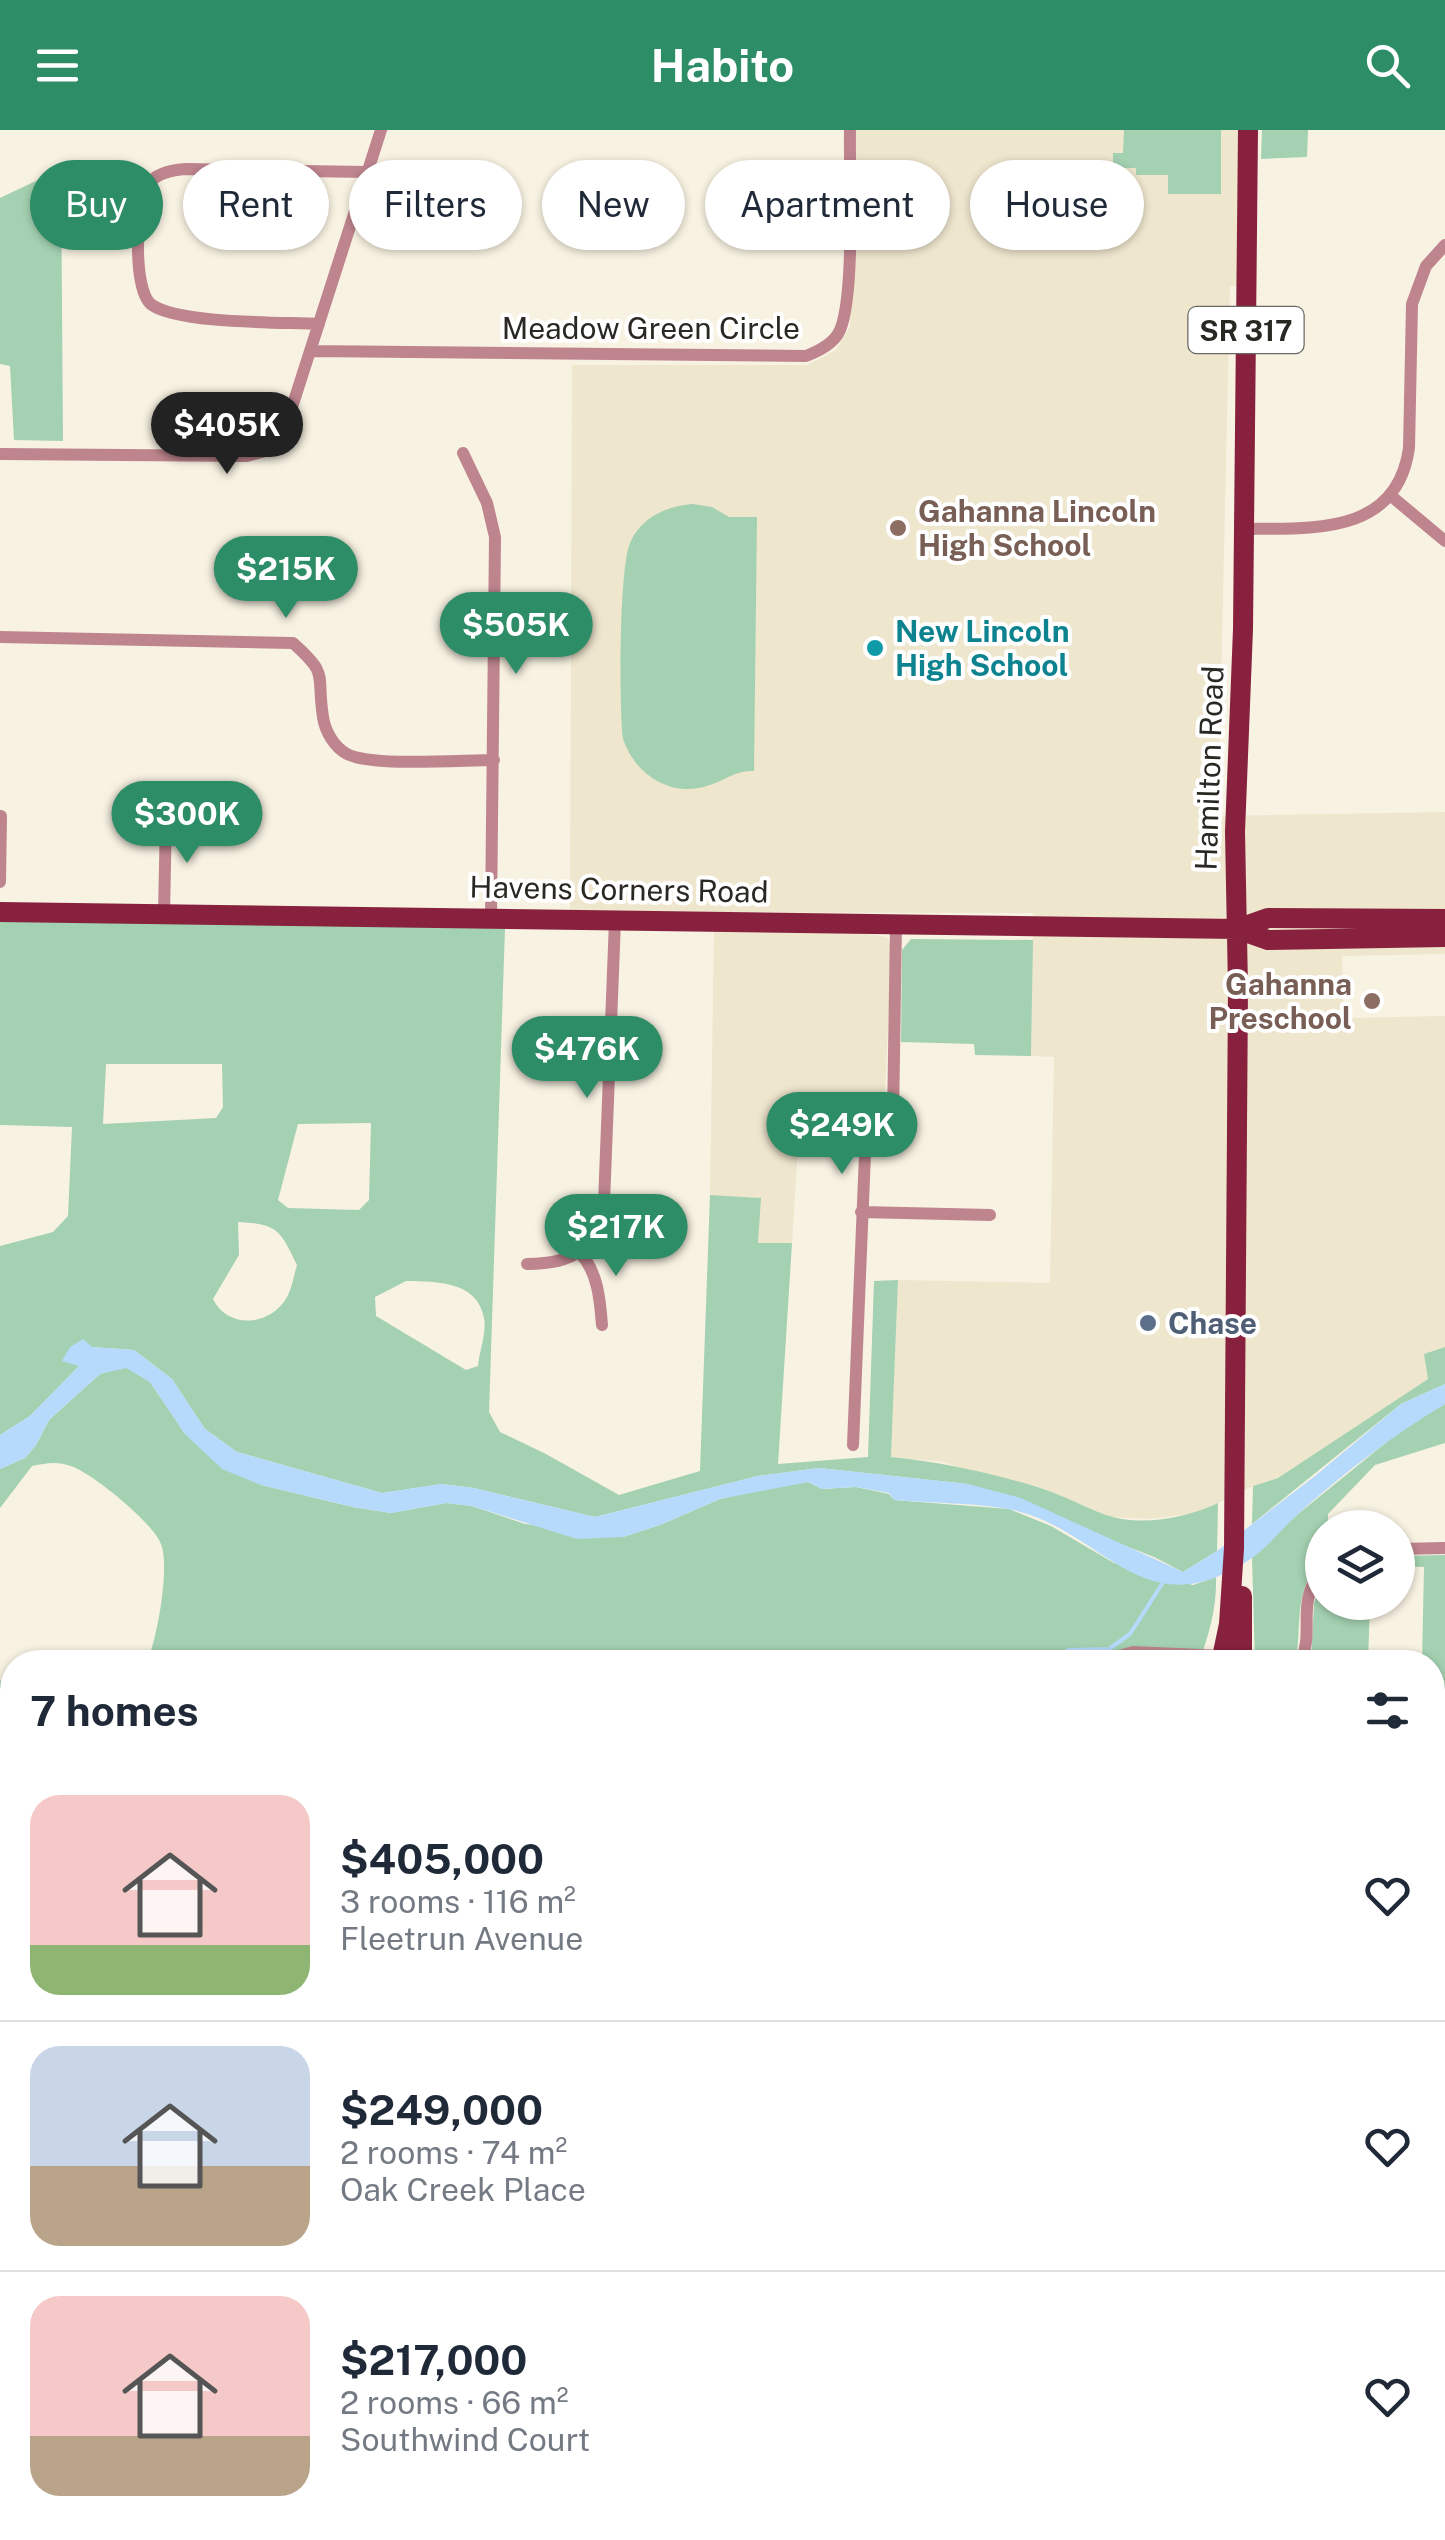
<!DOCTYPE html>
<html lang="en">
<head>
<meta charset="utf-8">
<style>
	body { margin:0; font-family:"Public Sans",sans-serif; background:#f6f6f7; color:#1f2937; height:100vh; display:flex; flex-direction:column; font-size:38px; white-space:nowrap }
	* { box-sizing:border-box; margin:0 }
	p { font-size:32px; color:#747a83 }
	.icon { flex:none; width:55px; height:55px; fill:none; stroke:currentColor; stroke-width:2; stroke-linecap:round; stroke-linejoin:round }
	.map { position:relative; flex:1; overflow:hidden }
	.panel { position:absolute; left:0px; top:1520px; width:1445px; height:890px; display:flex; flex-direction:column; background:#fff; border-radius:40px 40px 0 0; box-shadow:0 2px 8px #0004 }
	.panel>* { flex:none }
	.banner { position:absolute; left:30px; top:30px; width:1385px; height:90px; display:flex; gap:20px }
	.buttons { position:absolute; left:1305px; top:1380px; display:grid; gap:20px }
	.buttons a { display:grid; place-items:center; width:110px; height:110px; border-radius:50%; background:#fff; box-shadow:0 2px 8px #0004; font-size:50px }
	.price { position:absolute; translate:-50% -85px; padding:0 22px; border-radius:35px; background:#2d8d66; color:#fff; font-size:32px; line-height:65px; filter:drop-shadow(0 2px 5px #0008) }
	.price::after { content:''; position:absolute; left:50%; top:60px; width:30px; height:22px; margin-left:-15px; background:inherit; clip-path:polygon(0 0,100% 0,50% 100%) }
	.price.active { background:#222; color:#fff }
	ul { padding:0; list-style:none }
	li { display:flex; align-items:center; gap:30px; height:250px; padding:0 30px }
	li+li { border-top:2px solid #e0e1e3 }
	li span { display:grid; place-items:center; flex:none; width:280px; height:200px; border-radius:30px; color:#555 }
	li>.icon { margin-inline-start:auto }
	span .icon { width:120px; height:120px; fill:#fffc; stroke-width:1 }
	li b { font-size:42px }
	h2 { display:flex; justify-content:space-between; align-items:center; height:120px; padding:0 30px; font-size:42px }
	.chip { padding:0 35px; border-radius:45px; background:#fff; box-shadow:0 2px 8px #0004; font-size:35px; line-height:90px }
	.chip.active { background:#2d8d66; color:#fff }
	header { display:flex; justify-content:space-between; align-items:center; height:130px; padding:0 30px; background:#2d8d66; color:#fff; font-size:45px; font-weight:700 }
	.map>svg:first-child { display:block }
	.built { fill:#efe6ce }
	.green { fill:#a4d1b1; fill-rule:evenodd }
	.water { fill:#b6dafc }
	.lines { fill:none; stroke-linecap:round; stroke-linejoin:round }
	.stream { stroke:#b6dafc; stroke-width:4 }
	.minor { stroke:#bf858e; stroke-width:12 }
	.secondary { stroke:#a04e5f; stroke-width:18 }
	.primary { stroke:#87213e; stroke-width:20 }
	.education-dot { fill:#8d6e63; stroke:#fff; stroke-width:4 }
	.culture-dot { fill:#0f9aa8; stroke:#fff; stroke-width:4 }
	.service-dot { fill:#5c6f8a; stroke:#fff; stroke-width:4 }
	.labels { text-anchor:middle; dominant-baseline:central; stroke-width:8; stroke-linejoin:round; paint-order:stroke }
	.shield { fill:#fff; stroke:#6a6864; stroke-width:2.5 }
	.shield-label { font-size:28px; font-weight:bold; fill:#2a2822 }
	.street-label { font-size:30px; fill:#2a2822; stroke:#fff }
	.education-label { font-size:30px; font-weight:bold; fill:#785e54; stroke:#fff; text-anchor:start }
	.culture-label { font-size:30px; font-weight:bold; fill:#0d838f; stroke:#fff; text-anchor:start }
	.service-label { font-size:30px; font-weight:bold; fill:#4e5e75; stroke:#fff; text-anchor:start }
</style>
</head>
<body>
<header><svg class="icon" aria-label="menu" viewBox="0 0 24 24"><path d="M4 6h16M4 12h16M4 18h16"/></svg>Habito<svg class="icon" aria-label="search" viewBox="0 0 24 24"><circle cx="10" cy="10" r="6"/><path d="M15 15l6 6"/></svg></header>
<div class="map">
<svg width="1445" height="2410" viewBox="0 0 1445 2410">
	<rect width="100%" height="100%" fill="#f8f2e2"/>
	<path class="built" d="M856,0H1251L1249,156H1230L1218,686L1445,682V824L1342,826L1344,888L1445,886V1217L1424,1224L1429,1248L1392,1273L1278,1348L1253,1356L1197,1383L1150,1389L1111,1387L1036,1356L977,1344L944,1332L891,1327L898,1150L1050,1153L1054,927L1031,926L1033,783L570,782L572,235H807L836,220L850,197Z
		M714,799L839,800L887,807L892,818L884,981H800L792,1113H758L760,1068L710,1065Z"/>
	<path class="green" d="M1124,0H1221V64H1168V45H1136V38H1113V23H1123Z
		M1262,0H1308L1307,27L1261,29Z
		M61,39L63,311L14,310L10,236L0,234V68Z
		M693,374L712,377L729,387H757L754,641C734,641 728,649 710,655C672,669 635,645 623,609C619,577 619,438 630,413C641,387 667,376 693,374Z
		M0,791L505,798L489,1282L500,1302L546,1324L619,1365L700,1341L710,1065L761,1068L758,1113H792L778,1334L868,1327L874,1151L898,1150L891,1327C940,1332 987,1342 1034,1356C1059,1363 1082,1376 1106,1385C1140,1397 1187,1388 1218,1373L1217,1421L1183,1442L1154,1427L968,1354L819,1338L758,1346L595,1387L474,1358L442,1354L382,1363L237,1322L205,1299L172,1249L134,1220L92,1217L63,1230L80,1235L30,1286L0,1305V1116L53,1102L68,1086L72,997L0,995ZM106,934H222L223,977L216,988L103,994ZM371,993L369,1070L359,1080L288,1078L278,1070L298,994ZM238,1092C278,1094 280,1100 297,1135C294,1145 292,1158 287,1167C271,1196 228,1200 213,1169L239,1125ZM406,1151C435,1152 477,1150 484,1188C487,1202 479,1222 478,1236L466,1240L376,1186L375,1167Z
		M911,809L1033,810L1031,926L975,925L974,914L901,912L902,820Z
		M1445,1217V1254L1401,1274L1252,1394L1253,1356L1278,1348L1428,1249L1424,1224Z
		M126,1237L150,1252L185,1304L261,1355L353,1377L391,1383L446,1373L472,1376L525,1394L623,1407L660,1395L720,1369L777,1356L808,1352L822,1359L856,1357L889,1364L894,1370L1009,1379L1051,1396L1114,1433L1193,1455L1216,1447C1217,1477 1209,1505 1199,1532H147C157,1509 169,1442 162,1417C157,1395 92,1343 71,1336C57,1331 46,1333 32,1336L0,1378V1339L25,1328L36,1315L49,1290L100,1244Z
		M1445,1274V1313L1375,1335L1328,1384V1397L1322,1398V1429C1293,1460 1302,1493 1296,1532H1255L1252,1427L1298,1384L1404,1298Z
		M1445,1425V1731H1433L1432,1532H1422L1424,1437L1398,1436V1426Z
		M1322,1450V1472L1370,1473L1368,1532H1311L1314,1473Z
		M12,1545V2398H422L390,2410H0V1551Z"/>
	<path class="water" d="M83,1209L92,1217L134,1220L172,1249L205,1299L237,1322L382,1363L441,1354L474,1358L595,1387L758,1346L819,1338L968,1354L1021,1368L1183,1442L1217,1421L1315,1346L1401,1274L1445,1254V1274C1393,1305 1344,1343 1299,1383C1282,1398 1269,1417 1249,1430C1140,1501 1105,1398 1008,1379C975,1373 929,1373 894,1370L889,1363L856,1357L822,1359L808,1352L720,1369L660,1395L623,1407L577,1409L472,1376L446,1373L391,1383L353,1377L261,1355L222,1339L185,1304L150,1252L126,1238L100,1244L49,1290L36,1315L25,1328L0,1339V1305L30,1286L79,1236L62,1231L70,1217Z"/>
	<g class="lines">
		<path class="stream" d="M1054,1532L1068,1520L1109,1519L1130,1504L1162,1454
			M186,2410L201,2398"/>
		<path class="minor" d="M319,194C281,192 180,194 152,175C132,162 135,68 151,51C160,42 173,40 186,39L367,42
			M310,221L806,226C819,221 831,215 838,204C856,174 849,41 850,0
			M463,323L487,373L495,407L491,788
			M0,324L247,326L269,320L285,299L381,0
			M1390,365L1445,411
			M1243,399C1311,398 1397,406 1409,318L1412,174L1426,136L1445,115
			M0,507L293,513C330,546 316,543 323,587C325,601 334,617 347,624C373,637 461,630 494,630
			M0,752L1,686
			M164,784L166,687
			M861,1082L990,1085
			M580,1123C598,1142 600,1170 602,1195
			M527,1134C576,1133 593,1121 604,1073L615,791
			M853,1315L866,1000L893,990L896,794
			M1398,1419L1445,1418
			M1099,1532L1133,1522L1223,1526
			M1301,1532C1315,1498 1295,1474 1322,1439
			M1432,1809L1445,1806
			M1432,2013H1445
			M389,2398L393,2410
			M939,2398L948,2410
			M1112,2398L1224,2400
			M1017,2410L1050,2399L1067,2398"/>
		<path class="secondary" d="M401,2410L434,2398"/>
		<path class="primary" d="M0,782L1237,799L1268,810L1445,807
			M1237,799L1268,788L1445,789
			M1221,1532L1229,1494L1234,1418L1238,858L1235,702L1243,499L1248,0
			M1242,1532V1466
			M1224,2410V2398"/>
	</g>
	<g class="education-dot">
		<circle cx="898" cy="398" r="10"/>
		<circle cx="1372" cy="871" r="10"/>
	</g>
	<circle class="culture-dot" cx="875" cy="518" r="10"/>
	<circle class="service-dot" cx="1148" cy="1193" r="10"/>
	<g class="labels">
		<rect class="shield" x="1188.5" y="177" width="115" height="46" rx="8"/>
		<g class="shield-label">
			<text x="1246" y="200">SR 317</text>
		</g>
		<g class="street-label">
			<text x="651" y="198">Meadow Green Circle</text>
			<text transform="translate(1209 638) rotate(-88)">Hamilton Road</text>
			<text transform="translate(619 759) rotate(1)">Havens Corners Road</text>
		</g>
		<g class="education-label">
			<text x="918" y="381">Gahanna Lincoln<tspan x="918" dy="34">High School</tspan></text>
			<text x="1352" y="854" text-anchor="end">Gahanna<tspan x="1352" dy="34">Preschool</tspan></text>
		</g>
		<g class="culture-label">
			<text x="895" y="501">New Lincoln<tspan x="895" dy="34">High School</tspan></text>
		</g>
		<g class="service-label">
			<text x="1168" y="1193">Chase</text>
		</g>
	</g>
</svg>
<div class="buttons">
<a><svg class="icon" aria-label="layers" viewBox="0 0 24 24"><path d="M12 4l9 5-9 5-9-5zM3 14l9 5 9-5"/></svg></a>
</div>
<b class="price active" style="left:227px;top:347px">$405K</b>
<b class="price" style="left:286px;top:491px">$215K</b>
<b class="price" style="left:516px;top:547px">$505K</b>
<b class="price" style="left:187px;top:736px">$300K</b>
<b class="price" style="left:587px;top:971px">$476K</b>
<b class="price" style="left:842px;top:1047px">$249K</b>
<b class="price" style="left:616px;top:1149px">$217K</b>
<div class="banner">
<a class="chip active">Buy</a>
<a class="chip">Rent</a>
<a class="chip">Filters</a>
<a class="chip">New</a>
<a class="chip">Apartment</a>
<a class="chip">House</a>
</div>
<section class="panel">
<h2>7 homes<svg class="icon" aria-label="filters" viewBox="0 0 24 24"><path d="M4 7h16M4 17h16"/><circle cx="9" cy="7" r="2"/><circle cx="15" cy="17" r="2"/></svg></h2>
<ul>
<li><span style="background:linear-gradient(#f6c9c9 75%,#8fb573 0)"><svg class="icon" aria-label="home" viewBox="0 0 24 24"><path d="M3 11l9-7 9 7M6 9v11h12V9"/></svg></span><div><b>$405,000</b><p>3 rooms · 116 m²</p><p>Fleetrun Avenue</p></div><svg class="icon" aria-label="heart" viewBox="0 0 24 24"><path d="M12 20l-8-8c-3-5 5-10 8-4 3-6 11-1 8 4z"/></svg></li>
<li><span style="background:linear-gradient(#c9d6e8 60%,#b9a48a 0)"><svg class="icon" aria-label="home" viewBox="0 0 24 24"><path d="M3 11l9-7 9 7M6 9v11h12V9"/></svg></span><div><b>$249,000</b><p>2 rooms · 74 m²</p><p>Oak Creek Place</p></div><svg class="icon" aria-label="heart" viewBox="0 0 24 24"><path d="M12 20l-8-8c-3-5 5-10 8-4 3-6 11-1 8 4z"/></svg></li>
<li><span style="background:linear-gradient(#f6c9c9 70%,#b9a48a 0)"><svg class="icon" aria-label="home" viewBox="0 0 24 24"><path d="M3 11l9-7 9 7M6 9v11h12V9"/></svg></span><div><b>$217,000</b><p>2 rooms · 66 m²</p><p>Southwind Court</p></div><svg class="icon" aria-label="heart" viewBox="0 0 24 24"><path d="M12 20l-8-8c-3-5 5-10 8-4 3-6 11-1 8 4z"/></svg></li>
</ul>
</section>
</div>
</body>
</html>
